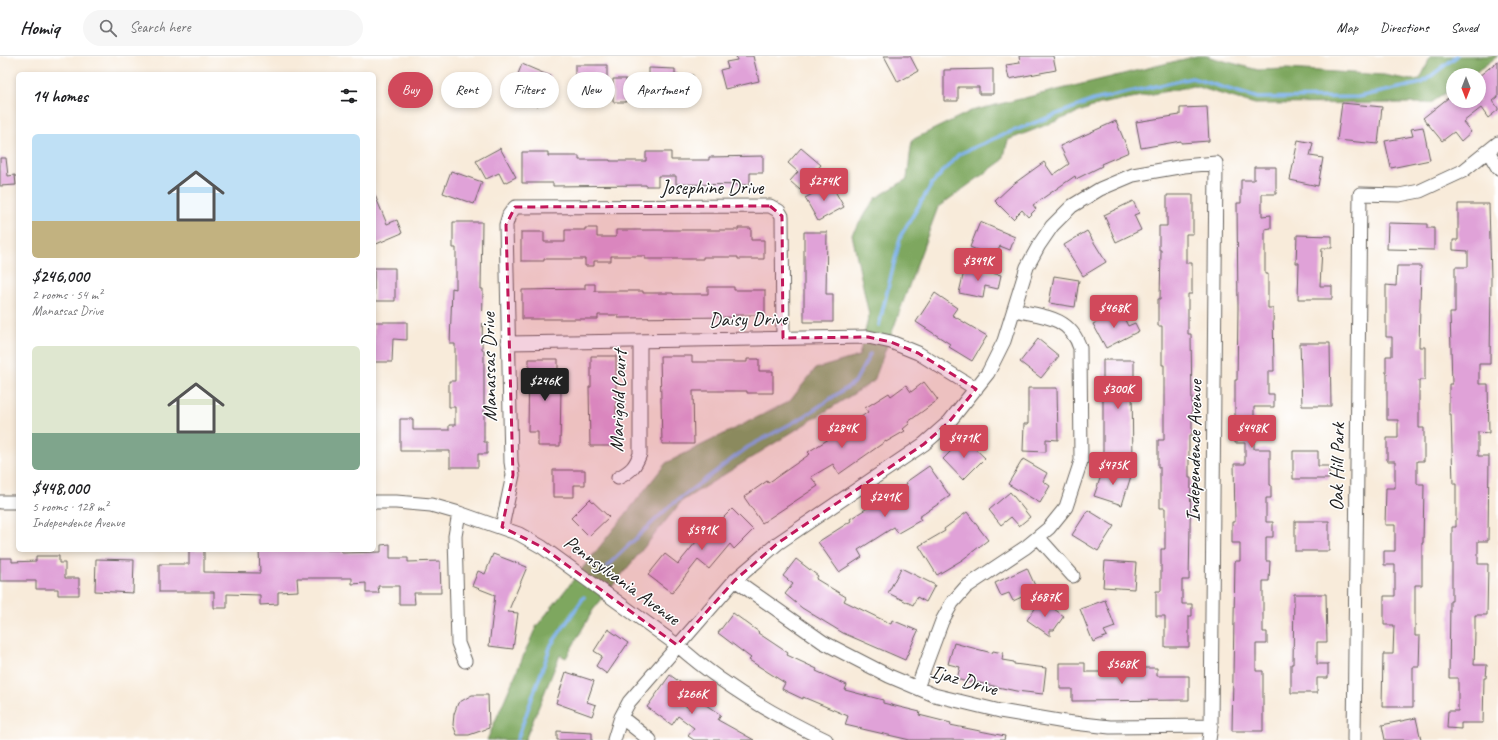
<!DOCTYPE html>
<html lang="en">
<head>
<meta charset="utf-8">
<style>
	body { margin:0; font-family:Caveat,sans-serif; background:#f6f6f6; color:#202124; height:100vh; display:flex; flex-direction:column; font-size:15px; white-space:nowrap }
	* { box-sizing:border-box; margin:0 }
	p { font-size:13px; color:#757577 }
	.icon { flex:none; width:22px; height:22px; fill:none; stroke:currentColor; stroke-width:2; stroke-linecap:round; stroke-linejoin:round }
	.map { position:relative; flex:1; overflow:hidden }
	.drawer { position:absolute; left:16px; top:16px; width:360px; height:480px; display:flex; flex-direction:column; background:#fff; border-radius:6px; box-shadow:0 2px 6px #0003 }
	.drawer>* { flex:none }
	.hud { position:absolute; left:388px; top:16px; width:380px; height:36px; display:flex; gap:8px }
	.needle { width:26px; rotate:180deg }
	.tools { position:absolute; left:1446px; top:12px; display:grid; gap:8px }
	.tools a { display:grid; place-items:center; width:40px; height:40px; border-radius:50%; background:#fff; box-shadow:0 2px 6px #0003; font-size:20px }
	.price { position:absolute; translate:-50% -34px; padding:0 9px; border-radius:4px; background:#d1495b; color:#fff; font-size:13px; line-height:26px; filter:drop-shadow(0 1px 2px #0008) }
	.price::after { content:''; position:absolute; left:50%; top:24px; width:12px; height:9px; margin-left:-6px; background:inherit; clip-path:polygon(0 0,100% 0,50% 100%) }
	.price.current { background:#222; color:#fff }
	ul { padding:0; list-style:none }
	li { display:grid; align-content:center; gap:8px; height:212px; padding:0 16px }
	li span { display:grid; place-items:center; height:124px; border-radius:6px; color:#555 }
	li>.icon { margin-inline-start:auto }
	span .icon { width:72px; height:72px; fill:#fffc; stroke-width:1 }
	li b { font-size:17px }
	h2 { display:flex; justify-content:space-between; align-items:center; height:48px; padding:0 16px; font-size:17px }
	.tag { padding:0 14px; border-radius:18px; background:#fff; box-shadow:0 2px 6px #0003; font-size:14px; line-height:36px }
	.tag.current { background:#d1495b; color:#fff }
	header { display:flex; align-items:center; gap:24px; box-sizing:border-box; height:56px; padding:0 20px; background:#fff; border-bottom:1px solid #e0e0e0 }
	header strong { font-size:19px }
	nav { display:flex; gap:22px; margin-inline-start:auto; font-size:14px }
	.search { width:280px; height:36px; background:#f6f6f6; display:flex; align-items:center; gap:10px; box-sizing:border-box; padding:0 14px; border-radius:22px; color:#757577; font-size:15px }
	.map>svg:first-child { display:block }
	.forest { fill:#7ea75e; stroke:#4d623d }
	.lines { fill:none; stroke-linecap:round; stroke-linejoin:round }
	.stream { stroke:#7db1ea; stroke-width:3.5 }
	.building { fill:#e0a2d8 }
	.minor-casing { stroke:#69645e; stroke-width:15 }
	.minor { stroke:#fff; stroke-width:13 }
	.marked { fill:#c2185b; fill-opacity:0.2; stroke:#c2185b; stroke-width:3; stroke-dasharray:8 5; stroke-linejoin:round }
	.labels { text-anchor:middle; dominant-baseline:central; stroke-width:3; stroke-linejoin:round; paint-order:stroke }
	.street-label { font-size:20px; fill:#1c1c1c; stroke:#fff }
</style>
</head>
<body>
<header>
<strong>Homiq</strong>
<div class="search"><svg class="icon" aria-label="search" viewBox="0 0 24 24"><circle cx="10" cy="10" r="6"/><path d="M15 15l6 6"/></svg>Search here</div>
<nav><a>Map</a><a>Directions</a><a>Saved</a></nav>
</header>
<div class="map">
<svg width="1498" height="684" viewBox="0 0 1498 684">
	<rect width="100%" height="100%" fill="#fff"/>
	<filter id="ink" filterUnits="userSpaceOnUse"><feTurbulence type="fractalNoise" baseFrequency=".025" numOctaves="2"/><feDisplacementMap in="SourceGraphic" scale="8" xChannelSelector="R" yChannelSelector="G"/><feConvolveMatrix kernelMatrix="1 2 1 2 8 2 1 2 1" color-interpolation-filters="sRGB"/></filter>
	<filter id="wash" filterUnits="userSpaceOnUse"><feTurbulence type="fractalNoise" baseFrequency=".012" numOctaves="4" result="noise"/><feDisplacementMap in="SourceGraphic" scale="16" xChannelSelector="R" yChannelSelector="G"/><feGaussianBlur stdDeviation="0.9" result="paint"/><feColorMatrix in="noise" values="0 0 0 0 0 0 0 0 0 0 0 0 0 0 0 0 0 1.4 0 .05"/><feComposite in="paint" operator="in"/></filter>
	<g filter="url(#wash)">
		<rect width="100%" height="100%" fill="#f8ebda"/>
		<path class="forest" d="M1197,0H1206L1258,14L1287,13L1384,19L1411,24L1420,23L1427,9L1430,0H1498L1472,19H1453V32L1431,47L1255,48L1194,30L1100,48L1008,84L1003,104L938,151L874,325L682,445L593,554L566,602L560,599L525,684H487L536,571L666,407L790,345L815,313L859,300L869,259L852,178L876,142L907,123L912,84L971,55Z"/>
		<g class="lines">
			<path class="stream" d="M879,269L901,179L932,128L959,98L1005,78L1094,44L1192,22L1258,42L1358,41L1422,27L1457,0
				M607,510L670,450L748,391L805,360L855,326L870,298
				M517,684L551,589L584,541"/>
		</g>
		<g id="blocks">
			<path class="building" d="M736,0H753L759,25L725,33L720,14L728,12L726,6L737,4Z
				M884,0H910L918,15L898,26Z
				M1019,0H1053L1056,14L1009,23L1006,9L1020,7Z
				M1498,5V41L1493,45L1498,52V54L1488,62L1481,52L1463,66L1471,76L1461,85L1454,76L1442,85L1423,62L1453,38V45H1479V20Z
				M522,8L550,20L538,50L510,38Z
				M575,9H607V28H575Z
				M649,12L675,13V19H693V43H662V49H649Z
				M993,13V38H979V31H958V45H944V14Z
				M613,23H626V46H613Z
				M1342,47L1382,51L1378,88L1337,84Z
				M1207,51L1209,85L1181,87V85L1141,92L1136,66L1180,59V52Z
				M1116,65L1129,96L1101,108L1102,110L1076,123L1075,120L1033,149L1036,153L1028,161L1022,154L1013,163L995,145L1012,129L1044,106L1053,119L1069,108L1060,90Z
				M1423,71L1430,104L1391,112L1385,85L1413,80L1411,73Z
				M1298,84L1313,87L1310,100L1323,102L1318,130L1290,124Z
				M500,92L516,121L504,127L499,117L486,123L476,105Z
				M801,92L821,109L800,134L790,125L798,116L788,107Z
				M522,96H548V100H579V104H610V105H646V96H671V104H709V101L763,100V117H750V129L676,128V120H658V130H646V129L553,130V127H522Z
				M0,102H6L8,120L15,119L16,129L0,130Z
				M1254,111H1276V138H1262V160L1271,159V172L1265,173V218H1268V252H1273L1274,315H1268V338H1274V351H1254V393H1270V429H1271V442H1266V466H1273V481H1266V505H1270L1269,525H1263V576H1267V588H1256V615H1263V675H1232L1235,505H1240V487H1232V466H1235L1234,408H1245V387H1235V324H1237L1238,252L1237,147H1241V124H1254Z
				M451,115L482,126L474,148L443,137Z
				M831,128L844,151L818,165L805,142Z
				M374,137L387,168L397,164L402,177L374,189Z
				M1167,139H1193V178H1186V207H1192V238H1188V278H1191L1192,350V380H1189V422H1191L1189,524H1182V548H1192V560H1189V591H1165V560H1156V535H1161V493H1165V452H1160V411H1158V384H1164V309H1162V270H1158V243H1160L1161,194H1159V170H1167Z
				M1133,145L1139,157L1134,159L1141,174L1116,186L1104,159Z
				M1458,148H1489L1491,222L1490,308H1479V328H1488L1489,377L1478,376V400H1489L1488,485H1478V508H1488L1487,559H1475V577L1474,609H1487L1486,622H1484L1483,667H1461V673L1447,672L1448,655H1458V622H1449L1450,545H1452V471H1456V428H1453L1451,358H1449V328H1452L1450,257H1455V211H1468V195L1453,194V184H1458Z
				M453,166H482L481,233H483L482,294H484V386H487V398H478V411H450V395H400V363H413V374H449V369H455V351H449V325H455V288H450L452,232L456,233V192H453Z
				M980,166L1015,181L1010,194L1000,190L995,202L970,191Z
				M1388,167L1427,168V172H1434V194L1387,193Z
				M585,172H597V181H616V174H738V172H751V184H764V203H738V201H703V203H645V200H611V205H594V210H585V203H544V205H521V176H544V186H565V174H585Z
				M1087,175L1106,206L1083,220L1064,189Z
				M804,176H827L826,238H833V266H804Z
				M1297,179L1332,180V192H1322L1320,230H1332V243H1298L1299,207H1296Z
				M1397,210H1421L1419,291H1425V324H1419V372H1424V405H1417V428H1424L1423,487H1422V529H1415V580H1420L1419,611H1413V651H1382L1383,598H1393L1394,569H1384V540H1395V509H1384V495H1395V469H1385L1386,432H1395V405H1387V382H1398V364H1387V317H1386V300H1392V281H1386V229L1396,230Z
				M965,211L1001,219L998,233L985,230L983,242L959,237Z
				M374,212H395V245H374Z
				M1054,220L1079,224L1075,251L1049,247Z
				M585,228H595V235H643V237H673V238H708V231H734V234H765V259H734V261L618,262V259H598V263H522V234L585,233Z
				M935,237L957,252L952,259L987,280L972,305L949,291L950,288L916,266Z
				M1120,254L1128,270L1135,267L1139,275L1106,292L1093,268Z
				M374,266H407V284L393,283L392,306H374Z
				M1038,283L1059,300L1041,322L1020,306Z
				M1300,287H1330L1331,350H1302Z
				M591,300H616V362H618V390H590L589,331H591Z
				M660,300H692V306H747V303H759V315H773V337H747V335H693L694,388H662Z
				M529,303H558V333H561L560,390H538V376H528Z
				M1103,304H1134V331H1132L1133,405L1103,404Z
				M924,326L938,344L908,366L909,368L903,373L905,375L886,386V385L839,418L833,408L811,421L818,430L762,467L744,441L767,425L768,427L810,398L808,396L832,381V382L868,356L865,352L889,337L891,340L906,329L911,336Z
				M1028,332H1057L1058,384L1046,383V396L1023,395L1024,368H1028Z
				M964,382L985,402L963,424L943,403Z
				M1293,395H1318V410H1329V423H1293Z
				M1023,403L1047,417L1043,425L1050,430L1040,447L1008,428Z
				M929,410L950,440L919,461L921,464L898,477L894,471L858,494L862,501L839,516L818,486L851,465L850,463L880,444L879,443L907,428L906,426Z
				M1104,411L1131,420L1122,449L1094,440Z
				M553,414H585V429H574V441H553Z
				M1010,436L1030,461L1019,470L1011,461L1001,469L989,454Z
				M590,443L609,461L589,480L571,462Z
				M732,453L753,474L734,493L730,488L709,513L698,504L672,537L648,519L665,498L678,508L705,475L708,477Z
				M1088,454L1114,470L1098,495L1072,479Z
				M967,456L988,484L962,504L937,519L919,490L945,475L944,473Z
				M1295,465H1329V495H1295Z
				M390,488V502H408V506L440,505L441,537H414L415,548H399V530H378L379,537H366V527L352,528V522H297L298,535L278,536V548L260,549V539L227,538V552H214V536H159V508H189V494H204V516L260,517L259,494H342V497L381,496V489Z
				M493,498L527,511L508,556L518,557L513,593L489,590L495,539L472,530L478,515L485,518Z
				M36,500H59V507H65V522H79V539H58V533H36V525H0V502H12V506L36,505Z
				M96,503L134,504L133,537L95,535Z
				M796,503L818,520L816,523L846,541L844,545L891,568L892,564L918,575L905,604L843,577L802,552L785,538L793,528L783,520Z
				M1105,505L1136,507L1134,533L1103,531Z
				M901,512L935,529L926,546L917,541L913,549L888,537Z
				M1027,512L1037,534L1013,545L1009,537L1001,540L995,527Z
				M1294,538H1326L1327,586H1317V608H1328V622H1317V637H1291V608H1293Z
				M1041,544L1064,560L1054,574H1050V580L1027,564Z
				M1105,544L1115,571L1104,575L1107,580L1093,586L1080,553Z
				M733,557L759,576L758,577L788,597L787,599L817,613L816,615L847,629L845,634L883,644V647L920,656L919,659L951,667L950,669L1005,680L1004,684H910L845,669L848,660L803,641V643L782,633L785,627L749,604L751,602L718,577Z
				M608,573L628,587L607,618L596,610L602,600L594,595Z
				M954,587L992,597L993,595L1003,597L1002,604L1014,606V608L1046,612L1043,638L1016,635L971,625L970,627L957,623L960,611L948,608Z
				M1060,607H1085V616H1131V612H1157V620H1189V644L1072,645V633H1060Z
				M566,616L594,625L587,646L596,649L592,660L556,647Z
				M670,619L684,629L675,642L690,653L697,643L721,659L718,664L754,684H694L688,680L694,672L678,660L672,669L647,651Z
				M472,639H488L489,672L469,679H457L453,669L454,658L458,647Z
				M1416,662L1421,684H1385L1382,669Z
				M557,675L592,677V684H557Z"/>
		</g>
	</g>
	<g filter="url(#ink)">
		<use href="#blocks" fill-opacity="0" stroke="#69645e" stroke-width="1"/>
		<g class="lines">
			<defs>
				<path id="minor" d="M1488,95L1498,112
					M508,287L868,281L891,286L918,297L976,333
					M618,422C631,415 635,411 640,398V285
					M0,446H18
					M374,446H396L431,449L459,457L519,478L542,491L677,589C721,628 773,659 826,684
					M459,457L455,480L458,587L465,605
					M502,471L513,419L511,406L506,169L509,159L515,151L770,150L779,155L782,160L783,282
					M1038,481L1073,520
					M735,524L823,586L889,620L934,639L1000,655L1065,666L1110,671L1211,670
					M917,632L942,565L952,547L966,531L1026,491L1049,472L1066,451L1081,405L1080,292C1070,260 1042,260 1014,254
					M621,661L650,684
					M614,684L621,661L629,646L735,524L778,487L924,388L949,366L988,317L1004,285L1027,211L1039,189L1052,170L1072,150L1100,133L1133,119L1184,110L1216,107L1211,670L1209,684
					M1354,684L1360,138L1399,139L1420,135L1463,115L1498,87"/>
			</defs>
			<use href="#minor" class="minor-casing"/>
			<use href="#minor" class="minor"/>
		</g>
	</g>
	<path class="marked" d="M770,150L782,160L783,282L868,281L891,286L918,297L976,333L949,366L924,388L778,487L735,524L677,589L542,491L502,471L513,419L506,169L515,151Z"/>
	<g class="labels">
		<g class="street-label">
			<text x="712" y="131">Josephine Drive</text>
			<text transform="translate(748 263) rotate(-1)">Daisy Drive</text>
			<text transform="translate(489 311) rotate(-91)">Manassas Drive</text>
			<text transform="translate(618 345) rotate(-88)">Marigold Court</text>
			<text transform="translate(1194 395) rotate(-89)">Independence Avenue</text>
			<text transform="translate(1337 411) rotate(-89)">Oak Hill Park</text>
			<text transform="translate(622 524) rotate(36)">Pennsylvania Avenue</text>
			<text transform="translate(964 624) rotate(16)">Ijaz Drive</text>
		</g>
	</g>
</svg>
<div class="tools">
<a><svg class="needle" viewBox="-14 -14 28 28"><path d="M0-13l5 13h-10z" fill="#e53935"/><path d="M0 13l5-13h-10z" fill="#757577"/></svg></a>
</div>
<b class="price" style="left:824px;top:146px">$274K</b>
<b class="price" style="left:978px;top:226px">$349K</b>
<b class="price" style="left:1114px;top:273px">$468K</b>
<b class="price current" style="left:545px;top:346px">$246K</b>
<b class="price" style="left:1118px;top:354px">$300K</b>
<b class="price" style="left:842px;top:393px">$284K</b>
<b class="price" style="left:1252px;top:393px">$448K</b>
<b class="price" style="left:964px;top:403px">$471K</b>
<b class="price" style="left:1113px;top:430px">$475K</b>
<b class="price" style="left:885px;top:462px">$241K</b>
<b class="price" style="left:702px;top:495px">$591K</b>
<b class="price" style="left:1045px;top:562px">$687K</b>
<b class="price" style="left:1122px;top:629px">$568K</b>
<b class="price" style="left:692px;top:659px">$266K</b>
<div class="hud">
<a class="tag current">Buy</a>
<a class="tag">Rent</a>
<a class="tag">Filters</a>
<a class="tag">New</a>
<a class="tag">Apartment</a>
</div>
<section class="drawer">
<h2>14 homes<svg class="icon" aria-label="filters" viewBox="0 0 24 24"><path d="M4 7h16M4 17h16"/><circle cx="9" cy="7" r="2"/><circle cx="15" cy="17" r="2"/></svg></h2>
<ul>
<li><span style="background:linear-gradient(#bfe0f5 70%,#c2b280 0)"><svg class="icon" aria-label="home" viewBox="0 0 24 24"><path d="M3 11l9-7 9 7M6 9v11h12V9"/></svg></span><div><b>$246,000</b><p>2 rooms · 54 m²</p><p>Manassas Drive</p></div></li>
<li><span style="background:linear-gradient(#dfe7d0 70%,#7fa58c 0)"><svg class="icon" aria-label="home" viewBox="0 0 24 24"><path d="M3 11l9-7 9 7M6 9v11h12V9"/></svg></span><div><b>$448,000</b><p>5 rooms · 128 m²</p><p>Independence Avenue</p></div></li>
</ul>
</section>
</div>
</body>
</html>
